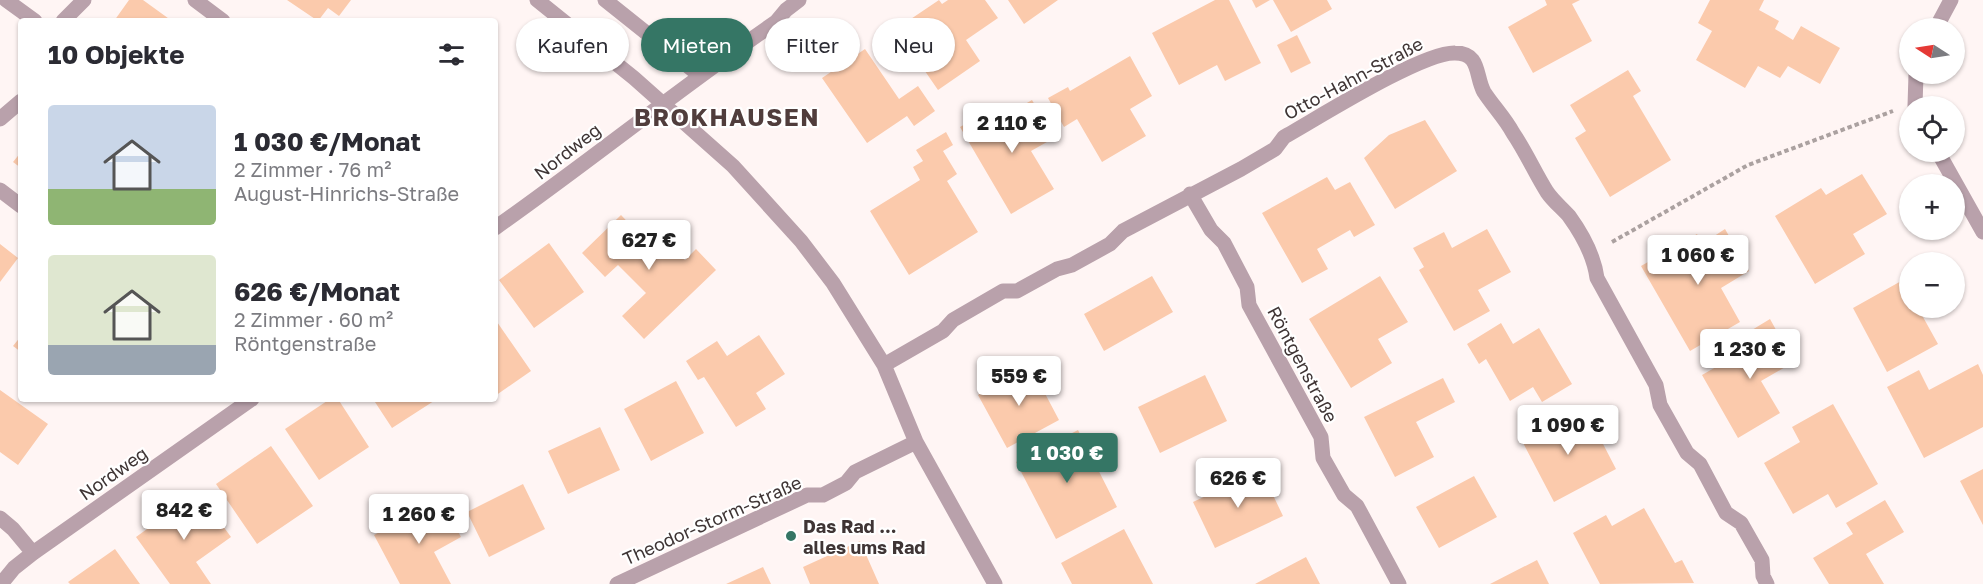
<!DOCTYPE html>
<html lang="de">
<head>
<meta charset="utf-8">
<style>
	body { margin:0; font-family:"Golos Text",sans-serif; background:#f2f2f3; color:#2b2b33; height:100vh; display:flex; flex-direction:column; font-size:22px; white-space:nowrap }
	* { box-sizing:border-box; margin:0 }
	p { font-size:20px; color:#7c7c81 }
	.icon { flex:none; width:33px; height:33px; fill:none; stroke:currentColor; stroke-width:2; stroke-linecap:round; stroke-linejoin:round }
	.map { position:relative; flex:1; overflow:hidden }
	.drawer { position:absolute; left:18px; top:18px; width:480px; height:384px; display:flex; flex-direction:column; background:#fff; border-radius:6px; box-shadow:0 2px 4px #0004 }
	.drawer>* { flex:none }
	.hud { position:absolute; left:516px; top:18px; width:570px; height:54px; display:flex; gap:12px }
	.needle { width:39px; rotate:282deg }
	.buttons { position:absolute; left:1899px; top:18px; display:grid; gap:12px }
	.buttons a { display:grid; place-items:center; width:66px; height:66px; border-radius:50%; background:#fff; box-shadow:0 2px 4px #0004; font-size:30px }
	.price { position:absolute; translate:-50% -51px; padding:0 14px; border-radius:6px; background:#fff; color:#222; font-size:20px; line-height:39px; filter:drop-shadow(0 2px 3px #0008) }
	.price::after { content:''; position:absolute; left:50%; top:36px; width:18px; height:14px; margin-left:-9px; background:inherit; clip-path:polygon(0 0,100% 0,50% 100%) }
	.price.current { background:#357665; color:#fff }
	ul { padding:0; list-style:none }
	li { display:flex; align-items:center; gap:18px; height:150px; padding:0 30px }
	li span { display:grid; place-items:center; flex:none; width:168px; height:120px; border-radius:6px; color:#555 }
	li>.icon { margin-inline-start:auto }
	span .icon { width:72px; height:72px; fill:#fffc; stroke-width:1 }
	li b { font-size:26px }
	h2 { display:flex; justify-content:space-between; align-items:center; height:72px; padding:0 30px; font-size:26px }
	.chip { padding:0 21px; border-radius:27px; background:#fff; box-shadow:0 2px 4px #0004; font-size:21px; line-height:54px }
	.chip.current { background:#357665; color:#fff }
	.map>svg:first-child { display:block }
	.building { fill:#fbcaac }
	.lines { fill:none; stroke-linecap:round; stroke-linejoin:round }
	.path { stroke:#aba1a0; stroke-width:4; stroke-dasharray:4.5 3; stroke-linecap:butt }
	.lane { stroke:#b9a1ab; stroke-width:15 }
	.street { stroke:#b9a1ab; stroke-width:15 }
	.poi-dot { fill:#357665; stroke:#fff; stroke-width:2 }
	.labels { text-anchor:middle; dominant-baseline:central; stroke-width:4.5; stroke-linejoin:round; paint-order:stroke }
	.street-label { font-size:18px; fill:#3f3535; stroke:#fff }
	.poi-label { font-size:18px; font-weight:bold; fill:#3f3535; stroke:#fff; text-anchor:start }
	.district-label { font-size:24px; font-weight:bold; letter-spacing:1.5px; fill:#503d3c; stroke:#fff }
</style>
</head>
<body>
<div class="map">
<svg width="1983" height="584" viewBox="0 0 1983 584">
	<rect width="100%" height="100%" fill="#fff5f4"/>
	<path class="building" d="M129,0H143L172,21H114Z
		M287,0H351L339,16L328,8L318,21Z
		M939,0L942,4L948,0H985L998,18L966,40L980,61L938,90L896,29Z
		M1008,0H1058L1024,24Z
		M1215,0H1229L1261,63L1225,81L1217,65L1179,85L1152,33Z
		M1252,0H1270L1256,8Z
		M1273,0H1327L1332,9L1291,32Z
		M1545,0H1580L1572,4L1592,41L1533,73L1508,27L1547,5Z
		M1710,0H1764L1759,10L1779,21L1775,29L1793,40L1801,26L1840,48L1820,84L1788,66L1780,78L1758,66L1745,88L1696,60L1712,31L1698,23Z
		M1297,35L1311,63L1291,73L1277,45Z
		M865,49L899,99L918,86L935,111L914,126L907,116L867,143L822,78Z
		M1130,56L1152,96L1130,109L1146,136L1102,162L1077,119L1064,127L1048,98L1068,87L1070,91Z
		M1628,70L1641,91L1633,96L1671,160L1610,197L1575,138L1586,131L1570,105Z
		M1032,100L1054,138L1031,151L1054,189L1011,214L960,127L985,113L991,124Z
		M1425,120L1457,171L1395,209L1364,158L1389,135Z
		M946,132L953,145L943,151L957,174L947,181L978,232L909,275L870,211L920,180L913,167L923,161L916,150Z
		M21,152V168L13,162Z
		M1862,174L1887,214L1853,234L1865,254L1815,284L1775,216L1821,188L1826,195Z
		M1327,177L1335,190L1350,182L1375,225L1354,237L1350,230L1317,249L1328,269L1302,283L1262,213Z
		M621,215L642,237L653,226L685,260L696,249L716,270L644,339L622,316L646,293L618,265L605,277L582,253Z
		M1487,229L1511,272L1478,290L1490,311L1454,331L1419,270L1424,267L1413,248L1444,232L1452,248Z
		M1725,229L1749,271L1721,288L1740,322L1690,351L1641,266L1697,234L1702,244Z
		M549,243L584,292L534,328L499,280Z
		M0,244L18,258L0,282Z
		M1152,276L1173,312L1104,351L1084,314Z
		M1380,276L1408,322L1378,339L1392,363L1351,388L1309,319Z
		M1903,280L1910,292V308H1918L1938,344L1887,372L1853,308Z
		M495,319L531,371L495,396Z
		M1770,319L1794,362L1761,381L1780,413L1738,438L1702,375L1749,348L1742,336Z
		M1501,323L1513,344L1539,328L1572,384L1542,402L1533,387L1510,401L1486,359L1479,364L1467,344Z
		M759,335L785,374L756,393L766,409L736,427L704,377L698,380L686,361L717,341L727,356Z
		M21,336V352L13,346Z
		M1978,364L1983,375V427L1924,458L1887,387L1919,370L1929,390Z
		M1031,367L1059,420L1007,448L978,395Z
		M1205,375L1227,421L1160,453L1138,407Z
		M1443,378L1455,402L1416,422L1434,457L1395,477L1364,417Z
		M676,381L704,433L651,461L624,409Z
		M0,390L48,424L18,465L0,452Z
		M330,399H338L369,447L319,480L285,429Z
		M373,399H437L392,428Z
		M1833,404L1878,484L1836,508L1828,494L1793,514L1764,463L1800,442L1792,427Z
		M1588,415L1616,469L1554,502L1520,437L1551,420L1557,432Z
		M600,427L620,470L568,494L548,451Z
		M1078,430L1117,507L1056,539L1016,462Z
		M271,446L313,506L257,544L216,484Z
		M1983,469V525L1960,481Z
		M1261,470L1283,516L1215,548L1193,502Z
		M1474,476L1497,517L1439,548L1416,507Z
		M523,484L545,529L489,557L467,512Z
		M198,492L231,537L196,562L211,584H170L136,537Z
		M441,499L461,537L434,552L451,584H400L374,535Z
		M1885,500L1904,532L1866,554L1884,584H1829L1813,558L1853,534L1846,523Z
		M1644,508L1675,563L1682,560L1694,583L1600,584L1573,533L1606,515L1612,526Z
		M1124,529L1153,584H1072L1061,563Z
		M860,541L879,584H810L803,567Z
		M115,549L140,584H70L68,582Z
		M1306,557L1320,584H1255Z
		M1537,560L1549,584H1490Z
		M763,567L771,584H726Z"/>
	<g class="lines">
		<path class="path" d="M1612,242L1748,165L1893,111"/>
		<path class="lane" d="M195,0L223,21
			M605,0L699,75"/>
		<path class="street" d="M6,0L35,21
			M537,0L634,78L733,166L801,241L833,283L884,365L916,442L995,584
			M63,21L84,0
			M1936,28L1951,0
			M1915,106L1916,74
			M0,119L21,101
			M1938,152L1983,232
			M0,190L21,206
			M1190,194L1211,230L1224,243L1247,287L1249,305L1321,437L1323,458L1344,495L1357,506L1399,584
			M495,228C590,161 680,88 776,22L786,10L799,0
			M884,365L943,331L953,320L1003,291H1017L1057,269L1072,265L1110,244L1123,231L1241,169L1275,149L1284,137C1318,118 1422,52 1455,53C1481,53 1475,76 1484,92C1493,106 1505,118 1513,133C1526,152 1535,173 1547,192C1553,201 1562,208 1569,216C1582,234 1594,256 1597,278L1656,385L1660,405L1687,453L1700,464L1726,513L1741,523L1762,560L1763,576L1767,584
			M0,518L13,529L33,553
			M1,584L14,568L33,553L252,399
			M617,584L807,495H823L846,483L855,472L916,442"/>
	</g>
	<circle class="poi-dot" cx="791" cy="536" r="6"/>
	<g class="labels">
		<g class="street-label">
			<text transform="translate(1353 78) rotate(-28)">Otto-Hahn-Straße</text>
			<text transform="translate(567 151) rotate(-38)">Nordweg</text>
			<text transform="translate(1303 364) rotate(62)">Röntgenstraße</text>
			<text transform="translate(113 473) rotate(-35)">Nordweg</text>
			<text transform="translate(712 520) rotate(-24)">Theodor-Storm-Straße</text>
		</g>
		<g class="poi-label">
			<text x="803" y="526">Das Rad ...<tspan x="803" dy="21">alles ums Rad</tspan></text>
		</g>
		<g class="district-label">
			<text x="727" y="116">BROKHAUSEN</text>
		</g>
	</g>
</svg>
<div class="buttons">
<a><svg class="needle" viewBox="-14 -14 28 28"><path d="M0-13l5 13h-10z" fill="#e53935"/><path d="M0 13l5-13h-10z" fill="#7c7c81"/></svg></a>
<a><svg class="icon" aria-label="locate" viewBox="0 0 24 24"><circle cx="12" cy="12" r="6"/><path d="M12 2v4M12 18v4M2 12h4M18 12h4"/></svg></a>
<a>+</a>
<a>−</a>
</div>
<b class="price" style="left:1012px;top:154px">2 110 €</b>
<b class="price" style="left:649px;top:271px">627 €</b>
<b class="price" style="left:1698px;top:286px">1 060 €</b>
<b class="price" style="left:1750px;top:380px">1 230 €</b>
<b class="price" style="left:1019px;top:407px">559 €</b>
<b class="price" style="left:1568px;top:456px">1 090 €</b>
<b class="price current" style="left:1067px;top:484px">1 030 €</b>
<b class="price" style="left:1238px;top:509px">626 €</b>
<b class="price" style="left:184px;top:541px">842 €</b>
<b class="price" style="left:419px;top:545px">1 260 €</b>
<div class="hud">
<a class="chip">Kaufen</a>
<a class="chip current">Mieten</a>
<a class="chip">Filter</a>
<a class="chip">Neu</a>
</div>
<section class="drawer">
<h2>10 Objekte<svg class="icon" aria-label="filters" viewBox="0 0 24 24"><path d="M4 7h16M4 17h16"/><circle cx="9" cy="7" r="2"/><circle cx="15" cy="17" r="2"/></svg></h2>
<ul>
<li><span style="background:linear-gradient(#c9d6e8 70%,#8fb573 0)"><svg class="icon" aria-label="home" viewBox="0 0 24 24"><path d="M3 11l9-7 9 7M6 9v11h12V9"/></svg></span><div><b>1 030 €/Monat</b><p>2 Zimmer · 76 m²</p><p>August-Hinrichs-Straße</p></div></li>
<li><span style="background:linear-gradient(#dfe7d0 75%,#9aa5b1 0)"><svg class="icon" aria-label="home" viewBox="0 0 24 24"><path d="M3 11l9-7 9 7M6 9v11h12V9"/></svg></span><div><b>626 €/Monat</b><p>2 Zimmer · 60 m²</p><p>Röntgenstraße</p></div></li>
</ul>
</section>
</div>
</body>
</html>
